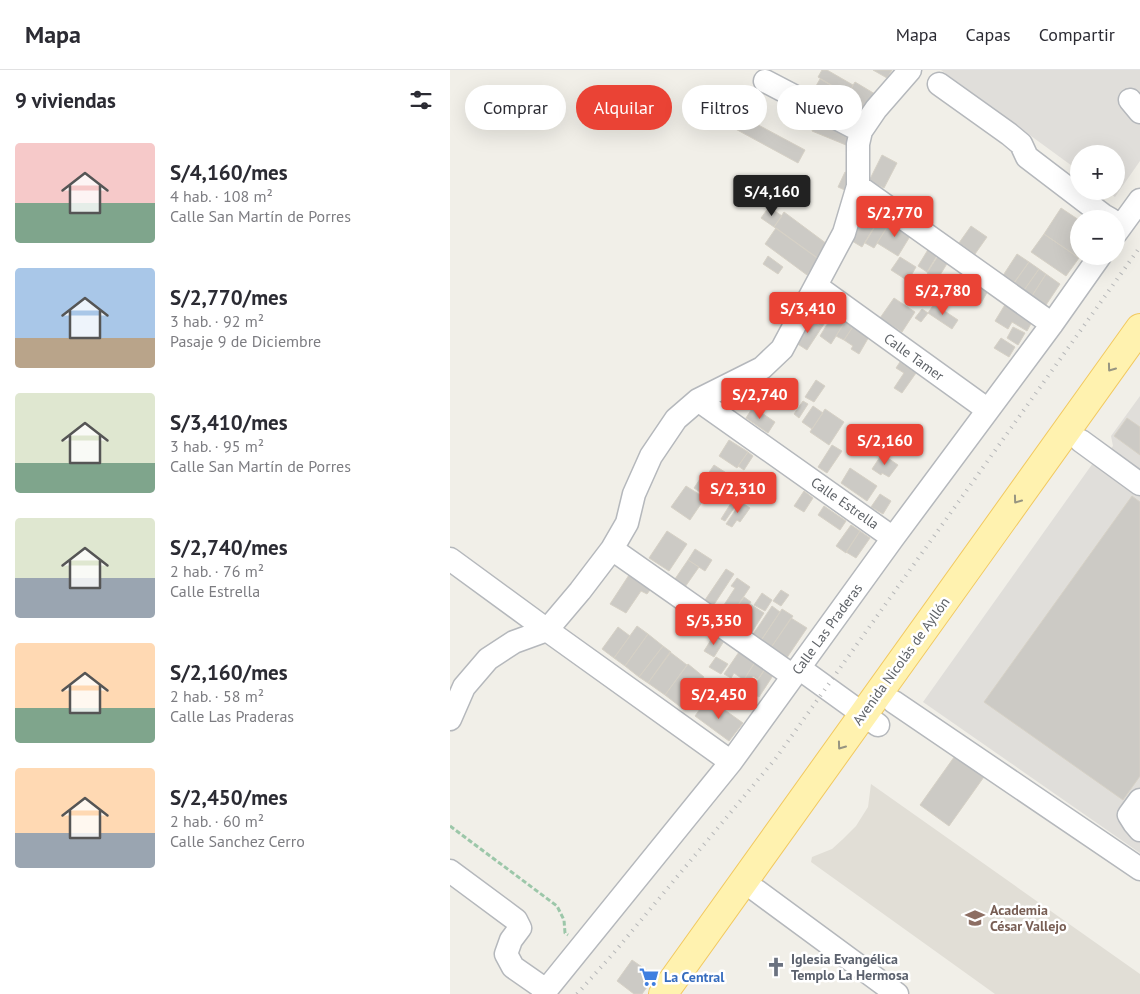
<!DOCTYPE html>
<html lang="es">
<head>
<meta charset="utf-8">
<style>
	body { margin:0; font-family:"PT Sans",sans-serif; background:#f2f2f3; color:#2b2b33; height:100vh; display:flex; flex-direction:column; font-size:19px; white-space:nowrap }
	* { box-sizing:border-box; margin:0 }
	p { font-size:16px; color:#7c7c81 }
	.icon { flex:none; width:28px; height:28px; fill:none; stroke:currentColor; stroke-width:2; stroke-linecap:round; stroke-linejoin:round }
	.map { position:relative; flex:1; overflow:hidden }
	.panel { display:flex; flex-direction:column; background:#fff; width:450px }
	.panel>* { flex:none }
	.hud { position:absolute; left:15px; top:15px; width:475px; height:45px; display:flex; gap:10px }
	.fabs { position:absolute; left:620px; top:75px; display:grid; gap:10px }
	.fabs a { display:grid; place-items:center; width:55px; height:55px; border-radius:50%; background:#fff; box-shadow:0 5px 20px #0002; font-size:25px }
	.price { position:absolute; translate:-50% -42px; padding:0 11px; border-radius:5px; background:#ea4335; color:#fff; font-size:16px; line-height:32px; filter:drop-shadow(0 1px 2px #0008) }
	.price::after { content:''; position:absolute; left:50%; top:30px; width:15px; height:11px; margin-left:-8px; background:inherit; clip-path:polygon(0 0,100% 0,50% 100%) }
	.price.current { background:#222; color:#fff }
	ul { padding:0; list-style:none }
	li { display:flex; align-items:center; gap:15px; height:125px; padding:0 15px }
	li span { display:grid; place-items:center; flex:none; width:140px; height:100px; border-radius:5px; color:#555 }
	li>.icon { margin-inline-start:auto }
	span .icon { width:60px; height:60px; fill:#fffc; stroke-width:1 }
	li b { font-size:21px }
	h2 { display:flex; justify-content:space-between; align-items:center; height:60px; padding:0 15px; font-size:21px }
	.pill { padding:0 18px; border-radius:22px; background:#fff; box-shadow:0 5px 20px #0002; font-size:18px; line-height:45px }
	.pill.current { background:#ea4335; color:#fff }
	header { display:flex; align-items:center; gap:30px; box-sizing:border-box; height:70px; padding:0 25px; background:#fff; border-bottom:1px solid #e1e1e2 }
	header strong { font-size:24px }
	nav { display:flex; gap:28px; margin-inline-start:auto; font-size:18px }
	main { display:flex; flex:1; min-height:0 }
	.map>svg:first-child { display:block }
	.industrial { fill:#e0deda }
	.education { fill:#e1ded6 }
	.building { fill:#cccac5; stroke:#d6d1c6 }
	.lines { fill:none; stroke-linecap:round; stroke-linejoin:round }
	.minor-casing { stroke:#b5b8bc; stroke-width:25 }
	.major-casing { stroke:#f2c960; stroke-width:30 }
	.path { stroke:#9cc7a9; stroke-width:3; stroke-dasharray:5 2.5; stroke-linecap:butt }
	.minor { stroke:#fff; stroke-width:22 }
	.major { stroke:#fff2af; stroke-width:28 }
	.rail { stroke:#b6b7b8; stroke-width:4; stroke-dasharray:1 6; stroke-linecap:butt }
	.oneway { stroke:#979581 }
	.labels { text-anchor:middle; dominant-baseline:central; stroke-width:5; stroke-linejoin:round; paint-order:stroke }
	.street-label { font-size:14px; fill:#5f6368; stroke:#fff }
	.education-label { font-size:14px; font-weight:bold; fill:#785e54; stroke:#fff; text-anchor:start }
	.worship-label { font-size:14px; font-weight:bold; fill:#5b616d; stroke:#fff; text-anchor:start }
	.shop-label { font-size:14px; font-weight:bold; fill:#366cbe; stroke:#fff; text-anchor:start }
</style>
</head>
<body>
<header>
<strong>Mapa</strong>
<nav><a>Mapa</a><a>Capas</a><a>Compartir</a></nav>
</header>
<main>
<section class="panel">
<h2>9 viviendas<svg class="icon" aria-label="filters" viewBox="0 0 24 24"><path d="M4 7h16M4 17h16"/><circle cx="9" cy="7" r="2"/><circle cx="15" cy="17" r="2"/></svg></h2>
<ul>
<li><span style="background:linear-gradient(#f6c9c9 60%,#7fa58c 0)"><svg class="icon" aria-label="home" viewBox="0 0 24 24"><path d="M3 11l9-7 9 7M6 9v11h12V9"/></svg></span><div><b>S/4,160/mes</b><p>4 hab. · 108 m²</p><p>Calle San Martín de Porres</p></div></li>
<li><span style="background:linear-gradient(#a9c7e8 70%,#b9a48a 0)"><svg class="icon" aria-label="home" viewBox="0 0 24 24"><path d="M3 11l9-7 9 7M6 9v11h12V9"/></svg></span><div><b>S/2,770/mes</b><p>3 hab. · 92 m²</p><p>Pasaje 9 de Diciembre</p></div></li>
<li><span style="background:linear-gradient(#dfe7d0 70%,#7fa58c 0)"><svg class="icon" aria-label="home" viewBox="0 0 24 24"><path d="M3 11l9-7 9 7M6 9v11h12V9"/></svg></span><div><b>S/3,410/mes</b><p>3 hab. · 95 m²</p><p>Calle San Martín de Porres</p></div></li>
<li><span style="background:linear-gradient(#dfe7d0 60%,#9aa5b1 0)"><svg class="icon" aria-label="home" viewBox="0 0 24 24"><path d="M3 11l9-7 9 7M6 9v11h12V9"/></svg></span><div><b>S/2,740/mes</b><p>2 hab. · 76 m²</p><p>Calle Estrella</p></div></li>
<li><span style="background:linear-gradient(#ffd9b3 65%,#7fa58c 0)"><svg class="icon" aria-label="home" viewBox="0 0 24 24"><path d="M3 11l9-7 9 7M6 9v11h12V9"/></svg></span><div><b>S/2,160/mes</b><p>2 hab. · 58 m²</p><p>Calle Las Praderas</p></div></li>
<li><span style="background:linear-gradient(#ffd9b3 65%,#9aa5b1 0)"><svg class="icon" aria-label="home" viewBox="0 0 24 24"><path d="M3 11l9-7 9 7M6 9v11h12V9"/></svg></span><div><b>S/2,450/mes</b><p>2 hab. · 60 m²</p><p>Calle Sanchez Cerro</p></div></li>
</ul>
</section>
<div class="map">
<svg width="690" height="924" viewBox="0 0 690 924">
	<rect width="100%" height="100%" fill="#f1efe8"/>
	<path class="industrial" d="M491,0H690V91L665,127L657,121H666V84H629V101Z
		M690,326V783L473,632L643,393L650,392L663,376L661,366Z"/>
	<path class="education" d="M421,714L690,904V924H545L361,792L362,787L382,779L393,769L406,756L418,737Z"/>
	<path class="building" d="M372,0H377L403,15L398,25L368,7Z
		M423,0H442L437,8Z
		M370,9L398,25L389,39L362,23Z
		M405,12L425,24L410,51L389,39Z
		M286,43L355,80L348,93L280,56Z
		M368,46L402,60L396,75L362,61Z
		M432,85L447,93L434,118L419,111Z
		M395,102L404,106L397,121L388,117Z
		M412,129L433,142L412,177L397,168Z
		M319,137L332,146L324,157L311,148Z
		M611,138L629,150L630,186L629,188L594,164Z
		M334,142L377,174L367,188L324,157Z
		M432,145L441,151L424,178L415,173Z
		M441,151L462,163L448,186L427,173Z
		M521,156L537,167L525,184L509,173Z
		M326,158L369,189L357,205L315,174Z
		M594,164L629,188L616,206L581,182Z
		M479,178L488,184L477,202L468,196Z
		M567,184L579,192L563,214L552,207Z
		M318,186L333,197L328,204L313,194Z
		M488,186L498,192L487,210L477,203Z
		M450,187L466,197L458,211L441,200Z
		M579,192L589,199L572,223L562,216Z
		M589,199L596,204L580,229L572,223Z
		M515,204L522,208L513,221L507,217Z
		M596,204L610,214L594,238L580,229Z
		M522,208L539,219L531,233L513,222Z
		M444,228L465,242L452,262L430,248Z
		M556,233L583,250L577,261L562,252L558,259L545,251Z
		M484,234L508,250L502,259L478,243Z
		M370,235L382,242L372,257L361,250Z
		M472,239L478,243L471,252L465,248Z
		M384,243L396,250L381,274L370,266Z
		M358,248L372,257L357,280L343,271Z
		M396,250L404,255L394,270L386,266Z
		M404,255L420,265L409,284L401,279L403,276L394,270Z
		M563,257L575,263L568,275L557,268Z
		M551,268L565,277L559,287L544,278Z
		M450,292L466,303L452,323L444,318L454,303L446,298Z
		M366,310L375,316L364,332L355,327Z
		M353,331L358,334L349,348L344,344Z
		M363,336L373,343L362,359L352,352Z
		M303,337L325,352L318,363L296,348Z
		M375,339L394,352L379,375L360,362Z
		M677,348L690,357V385L664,366Z
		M279,370L298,382L287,398L269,386Z
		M382,375L392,381L377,403L368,397Z
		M298,382L303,386L294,400L288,396Z
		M432,384L448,395L439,407L432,403L431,405L422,399Z
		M264,395L281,406L272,419L255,408Z
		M400,398L427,416L417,431L391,413Z
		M252,406L272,419L264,431L244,418Z
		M236,416L255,428L240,450L221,437Z
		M354,421L363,428L354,442L344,436Z
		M288,422L293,425L275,451L271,449Z
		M430,424L441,431L433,444L421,437Z
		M682,426L690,432V706L673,730L534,632Z
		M291,432L300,438L290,452L287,450L282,457L276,454Z
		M374,436L396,451L390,460L368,445Z
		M401,455L410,461L396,483L386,476Z
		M217,461L237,474L219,501L199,488Z
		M410,461L420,468L406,488L396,482Z
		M245,479L262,490L255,501L238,490Z
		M238,490L249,497L235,517L225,509Z
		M276,499L284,504L263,536L255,530Z
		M181,502L203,516L197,524L191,521L176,543L160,534Z
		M287,508L300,517L282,544L272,538L285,518L281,516Z
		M331,520L339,525L331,536L323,531Z
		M312,523L322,530L315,541L304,535Z
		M294,527L301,532L289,549L282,544Z
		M300,534L314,543L302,562L287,552Z
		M322,536L330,542L310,572L302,566Z
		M332,539L343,546L320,579L310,572Z
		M341,548L357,558L336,589L320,579Z
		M187,556L198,564L175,596L164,588Z
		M168,557L180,566L164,588L152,579Z
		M198,564L213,576L189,607L175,596Z
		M264,565L274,571L264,587L254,581Z
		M213,576L221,582L198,613L189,607Z
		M220,582L237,595L215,625L198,613Z
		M289,582L305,592L294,610L284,603L281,608L274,604Z
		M266,587L278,594L271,604L259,597Z
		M305,592L315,599L308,609L303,606L298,614L293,611Z
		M238,594L254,607L232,638L215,625Z
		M315,599L324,604L309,627L300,622Z
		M282,609L294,617L290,624L278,616Z
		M279,619L290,626L295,619L305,625L297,639L275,625Z
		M258,628L293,653L279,671L245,646Z
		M507,683L536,704L499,756L470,735Z
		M182,890L205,906L192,924H184L167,911Z"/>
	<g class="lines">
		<defs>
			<path id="minor" d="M315,11L411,61
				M489,14L559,64L571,74L577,87L653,145L660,149
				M680,30L690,42
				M408,116L602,254
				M666,163L690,130
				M366,216L538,340
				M248,330L443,468
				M631,371L690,414
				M162,479L343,606
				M0,489L97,560L281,692
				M349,598L428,655
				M444,632L690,799
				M0,649L14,617L38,589L64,572L97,560L130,521L162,479L177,453L184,424L201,386L226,349L248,330L312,298L332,279L394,163L408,116V74L411,61L426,39L460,0
				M690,730L679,745L684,753L690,760
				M0,801L66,850L70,858L61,870L56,884L63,897L96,920
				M307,821L447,924
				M93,924L281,692L443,468L602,254L650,186"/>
			<path id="major" d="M213,924L690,258"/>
		</defs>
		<use href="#minor" class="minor-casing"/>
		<use href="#major" class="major-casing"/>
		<path class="path" d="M0,756L107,836L114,850L115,863L118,865"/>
		<use href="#minor" class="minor"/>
		<use href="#major" class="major"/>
		<path class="rail" d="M127,924L162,885L326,688L690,177"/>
	</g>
	<defs><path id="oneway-chevron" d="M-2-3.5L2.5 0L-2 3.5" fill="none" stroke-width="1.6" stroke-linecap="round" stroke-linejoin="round" transform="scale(1.25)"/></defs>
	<g class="oneway">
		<use href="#oneway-chevron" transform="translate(661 298) rotate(126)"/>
		<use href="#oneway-chevron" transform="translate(567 430) rotate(126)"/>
		<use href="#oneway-chevron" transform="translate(391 676) rotate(126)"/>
	</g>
	<defs>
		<symbol id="school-bare" viewBox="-9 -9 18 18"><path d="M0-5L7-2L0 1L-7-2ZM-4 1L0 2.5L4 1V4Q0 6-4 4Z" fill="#8d6e63" stroke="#fff" stroke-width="2.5" paint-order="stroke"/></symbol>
		<symbol id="church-bare" viewBox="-9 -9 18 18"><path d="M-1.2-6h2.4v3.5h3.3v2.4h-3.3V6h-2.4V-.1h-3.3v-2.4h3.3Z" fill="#6b7280" stroke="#fff" stroke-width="2.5" paint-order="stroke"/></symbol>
		<symbol id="supermarket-bare" viewBox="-9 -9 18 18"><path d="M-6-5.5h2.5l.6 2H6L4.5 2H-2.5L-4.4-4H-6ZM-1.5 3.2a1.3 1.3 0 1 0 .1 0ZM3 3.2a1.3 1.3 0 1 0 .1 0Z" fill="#3f7fe0" stroke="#fff" stroke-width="2.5" paint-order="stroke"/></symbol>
	</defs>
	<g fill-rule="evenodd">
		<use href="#school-bare" x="511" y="834" width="28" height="28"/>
		<use href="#church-bare" x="312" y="883" width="28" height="28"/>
		<use href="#supermarket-bare" x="185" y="893" width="28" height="28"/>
	</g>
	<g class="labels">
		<g class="street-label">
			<text transform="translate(464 287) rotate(36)">Calle Tamer</text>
			<text transform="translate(395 433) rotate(35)">Calle Estrella</text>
			<text transform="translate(377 559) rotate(-54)">Calle Las Praderas</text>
			<text transform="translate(451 591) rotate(-54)">Avenida Nicolás de Ayllón</text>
		</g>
		<g class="education-label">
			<text x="540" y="840">Academia<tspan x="540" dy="16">César Vallejo</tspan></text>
		</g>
		<g class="worship-label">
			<text x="341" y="889">Iglesia Evangélica<tspan x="341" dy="16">Templo La Hermosa</tspan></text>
		</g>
		<g class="shop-label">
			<text x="214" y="907">La Central</text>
		</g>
	</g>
</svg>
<div class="fabs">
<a>+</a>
<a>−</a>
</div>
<b class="price current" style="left:322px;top:147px">S/4,160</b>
<b class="price" style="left:445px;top:168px">S/2,770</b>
<b class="price" style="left:493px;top:246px">S/2,780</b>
<b class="price" style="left:358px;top:264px">S/3,410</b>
<b class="price" style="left:310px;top:350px">S/2,740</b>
<b class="price" style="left:435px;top:396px">S/2,160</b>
<b class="price" style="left:288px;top:444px">S/2,310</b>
<b class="price" style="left:264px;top:576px">S/5,350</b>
<b class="price" style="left:269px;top:650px">S/2,450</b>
<div class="hud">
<a class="pill">Comprar</a>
<a class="pill current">Alquilar</a>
<a class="pill">Filtros</a>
<a class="pill">Nuevo</a>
</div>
</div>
</main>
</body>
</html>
